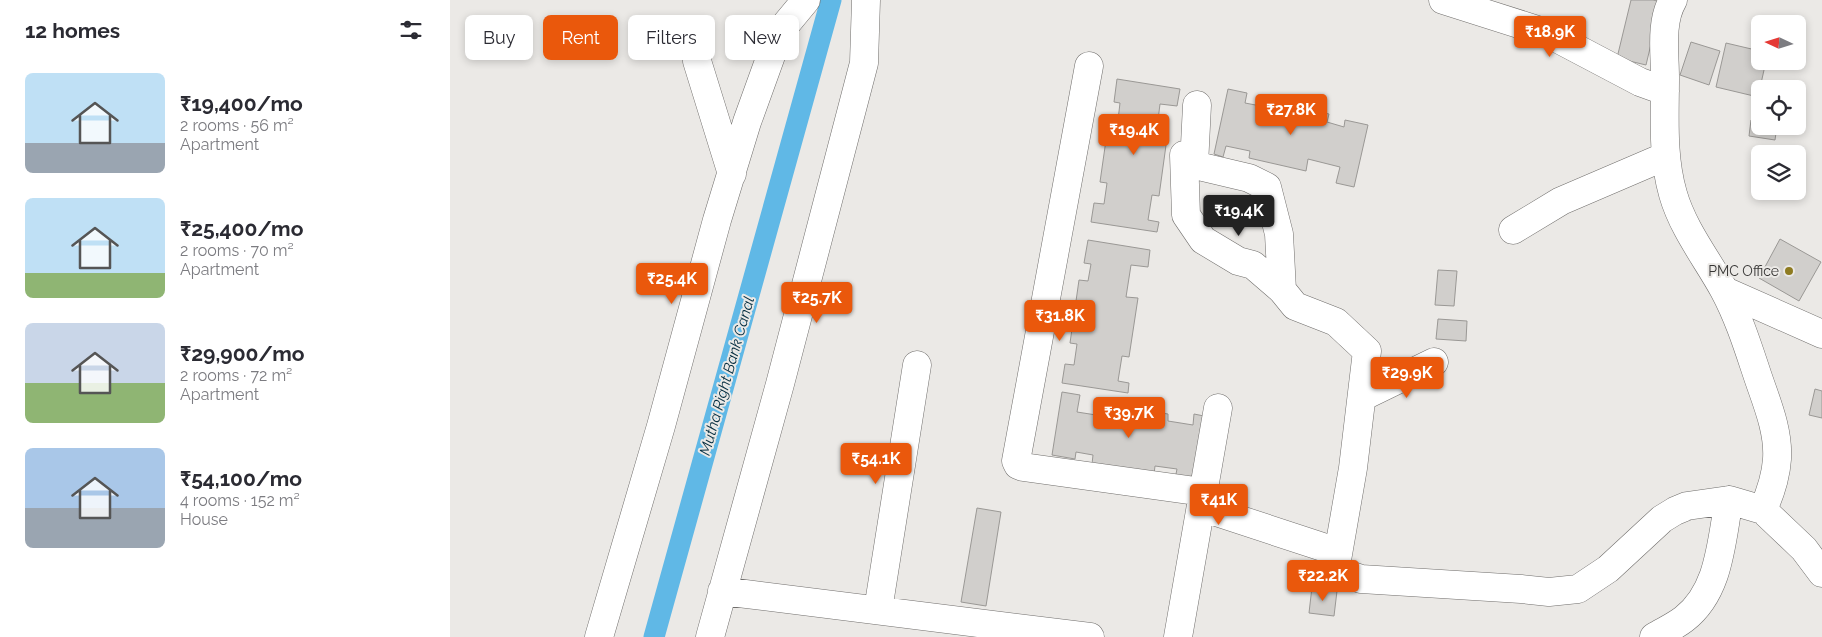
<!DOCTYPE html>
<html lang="en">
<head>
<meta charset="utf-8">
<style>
	body { margin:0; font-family:Raleway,sans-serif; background:#f7f7f7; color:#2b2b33; height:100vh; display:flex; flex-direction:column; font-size:19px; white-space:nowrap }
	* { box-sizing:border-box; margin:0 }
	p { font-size:16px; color:#7c7c81 }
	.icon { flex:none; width:28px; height:28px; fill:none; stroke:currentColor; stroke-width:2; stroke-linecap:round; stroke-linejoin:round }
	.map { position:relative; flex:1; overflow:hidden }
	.drawer { display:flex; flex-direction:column; background:#fff; width:450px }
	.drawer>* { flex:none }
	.top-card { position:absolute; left:15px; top:15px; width:475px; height:45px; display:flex; gap:10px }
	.needle { width:32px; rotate:274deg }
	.tools { position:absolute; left:1301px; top:15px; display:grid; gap:10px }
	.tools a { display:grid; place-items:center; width:55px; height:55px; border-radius:8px; background:#fff; box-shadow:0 2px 8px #0003; font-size:25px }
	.price { position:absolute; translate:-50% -42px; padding:0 11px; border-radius:5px; background:#ea580c; color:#fff; font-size:16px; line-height:32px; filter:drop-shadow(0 1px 2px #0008) }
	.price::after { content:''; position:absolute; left:50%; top:30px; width:15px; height:11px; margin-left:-8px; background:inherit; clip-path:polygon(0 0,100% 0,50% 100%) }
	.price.current { background:#222; color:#fff }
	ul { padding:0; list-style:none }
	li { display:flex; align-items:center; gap:15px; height:125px; padding:0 25px }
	li span { display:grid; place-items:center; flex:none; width:140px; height:100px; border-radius:8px; color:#555 }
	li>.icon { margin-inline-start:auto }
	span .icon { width:60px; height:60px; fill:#fffc; stroke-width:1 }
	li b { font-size:21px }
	h2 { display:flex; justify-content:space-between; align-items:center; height:60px; padding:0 25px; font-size:21px }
	.pill { padding:0 18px; border-radius:8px; background:#fff; box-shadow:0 2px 8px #0003; font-size:18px; line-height:45px }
	.pill.current { background:#ea580c; color:#fff }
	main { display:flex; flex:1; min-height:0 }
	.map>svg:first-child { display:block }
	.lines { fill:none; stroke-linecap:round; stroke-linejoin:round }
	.canal { stroke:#60b8e6; stroke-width:21 }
	.building { fill:#d1cfcc; stroke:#9a9895 }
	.minor-casing { stroke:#706e6c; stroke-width:29 }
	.minor { stroke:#fff; stroke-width:28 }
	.poi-dot { fill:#8e7b21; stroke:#ebe9e6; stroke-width:2 }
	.labels { text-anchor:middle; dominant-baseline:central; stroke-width:4; stroke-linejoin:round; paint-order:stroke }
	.poi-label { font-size:14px; fill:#363534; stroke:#ebe9e6; text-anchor:end }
	.water-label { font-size:15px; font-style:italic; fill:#052e41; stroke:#ebe9e6 }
</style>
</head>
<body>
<main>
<section class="drawer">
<h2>12 homes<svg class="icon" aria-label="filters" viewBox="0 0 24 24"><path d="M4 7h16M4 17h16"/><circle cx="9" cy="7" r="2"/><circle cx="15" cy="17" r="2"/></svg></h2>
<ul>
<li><span style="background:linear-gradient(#bfe0f5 70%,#9aa5b1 0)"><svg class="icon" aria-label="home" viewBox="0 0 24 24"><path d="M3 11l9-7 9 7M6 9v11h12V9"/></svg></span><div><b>₹19,400/mo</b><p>2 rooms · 56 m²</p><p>Apartment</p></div></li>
<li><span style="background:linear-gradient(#bfe0f5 75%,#8fb573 0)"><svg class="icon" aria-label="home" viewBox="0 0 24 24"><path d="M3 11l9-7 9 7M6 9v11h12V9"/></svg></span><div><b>₹25,400/mo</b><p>2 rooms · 70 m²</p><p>Apartment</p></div></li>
<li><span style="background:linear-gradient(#c9d6e8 60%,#8fb573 0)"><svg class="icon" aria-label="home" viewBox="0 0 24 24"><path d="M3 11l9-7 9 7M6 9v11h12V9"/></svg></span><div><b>₹29,900/mo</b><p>2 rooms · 72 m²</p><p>Apartment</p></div></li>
<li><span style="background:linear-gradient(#a9c7e8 60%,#9aa5b1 0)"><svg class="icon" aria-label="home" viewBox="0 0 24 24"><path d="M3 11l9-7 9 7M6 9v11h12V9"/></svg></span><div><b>₹54,100/mo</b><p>4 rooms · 152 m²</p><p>House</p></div></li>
</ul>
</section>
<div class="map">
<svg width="1372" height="637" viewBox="0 0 1372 637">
	<rect width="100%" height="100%" fill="#ebe9e6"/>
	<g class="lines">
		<path class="canal" d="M204,637L381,0"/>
	</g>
	<path class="building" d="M1181,0H1203L1211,2L1196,65L1167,58Z
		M1241,42L1270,51L1259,85L1230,75Z
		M1276,43L1310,51V61H1316L1308,97L1266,87Z
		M667,79L730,89L727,106L710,104L706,136L717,138L709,196L702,195L698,220L709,222L707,232L641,222L644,203L654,204L657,183L650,182L659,119L668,120L670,103L664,102Z
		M778,89L797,93L795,103L816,107L817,100L879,114L877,122L894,127L895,120L918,125L904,187L886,183L890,167L858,159L856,171L799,158L800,151L776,146L773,157L764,154Z
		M1301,120L1310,121V126H1327L1325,140L1299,136Z
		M1330,239L1371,262L1349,301L1309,278Z
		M638,240L700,250L698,267L681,265L676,297L688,298L679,357L672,356L668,381L679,383L678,393L612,383L615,364L624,365L627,344L620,343L629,280L638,281L641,264L634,263Z
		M988,270L1007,271L1004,306L985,305Z
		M988,319L1017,321L1016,341L986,339Z
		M1365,389L1372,391V418L1359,415Z
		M612,392L630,395L627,412L659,417L661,405L718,414V421L743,425L744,414L754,416L744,482L725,479L727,469L705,466L704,474L642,464L643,455L626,452L625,459L602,455Z
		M527,508L551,512L536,606L511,602Z
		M862,587L887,591L884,616L859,613Z"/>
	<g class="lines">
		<defs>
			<path id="minor" d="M993,0L1097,33L1190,82L1215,91
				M1223,0C1210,22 1215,53 1215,78C1215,117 1212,156 1223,194C1233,229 1257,259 1274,290C1288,316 1297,344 1306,371C1315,399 1329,429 1327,459C1326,476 1320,494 1313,510L1354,549L1372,573
				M247,61L282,174
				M639,66L566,461L568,465L573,467L753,492
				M747,105L744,165L799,178L817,187L829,234L832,290L845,306L886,322L917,351L903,468L887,560L888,571L911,579L1071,589L1099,592L1128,589L1158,569L1212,519L1225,511L1237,506L1279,500L1313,510
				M742,163L734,155L736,215L753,240L788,261L803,265L832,290
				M1063,230L1111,201L1216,156
				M1275,291L1372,334
				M912,397L984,362
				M751,507L888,552
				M272,591L640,637
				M428,610L467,365
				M149,637L211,426L267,220L297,122L327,39L332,29L356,0
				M260,637L330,384L414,63L416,0
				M728,637L768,408
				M1204,637C1214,631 1225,626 1234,619C1270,591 1271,542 1279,500"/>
		</defs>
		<use href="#minor" class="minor-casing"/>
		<use href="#minor" class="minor"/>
	</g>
	<circle class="poi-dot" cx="1339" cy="271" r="5"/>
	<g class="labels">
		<g class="poi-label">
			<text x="1329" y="271">PMC Office</text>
		</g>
		<g class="water-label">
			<text transform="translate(277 376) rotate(-74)">Mutha Right Bank Canal</text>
		</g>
	</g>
</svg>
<div class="tools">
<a><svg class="needle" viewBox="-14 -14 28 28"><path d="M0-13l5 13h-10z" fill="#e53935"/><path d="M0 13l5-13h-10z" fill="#7c7c81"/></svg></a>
<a><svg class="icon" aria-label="locate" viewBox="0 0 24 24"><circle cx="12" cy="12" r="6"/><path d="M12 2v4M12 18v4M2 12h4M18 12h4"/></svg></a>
<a><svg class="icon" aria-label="layers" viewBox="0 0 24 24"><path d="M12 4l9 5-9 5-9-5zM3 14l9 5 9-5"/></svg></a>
</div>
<b class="price" style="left:1100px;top:58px">₹18.9K</b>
<b class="price" style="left:841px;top:136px">₹27.8K</b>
<b class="price" style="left:684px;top:156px">₹19.4K</b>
<b class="price current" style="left:789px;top:237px">₹19.4K</b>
<b class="price" style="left:222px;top:305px">₹25.4K</b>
<b class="price" style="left:367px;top:324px">₹25.7K</b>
<b class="price" style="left:610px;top:342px">₹31.8K</b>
<b class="price" style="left:957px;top:399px">₹29.9K</b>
<b class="price" style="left:679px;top:439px">₹39.7K</b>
<b class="price" style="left:426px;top:485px">₹54.1K</b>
<b class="price" style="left:769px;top:526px">₹41K</b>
<b class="price" style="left:873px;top:602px">₹22.2K</b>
<div class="top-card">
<a class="pill">Buy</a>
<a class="pill current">Rent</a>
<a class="pill">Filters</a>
<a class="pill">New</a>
</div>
</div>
</main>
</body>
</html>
